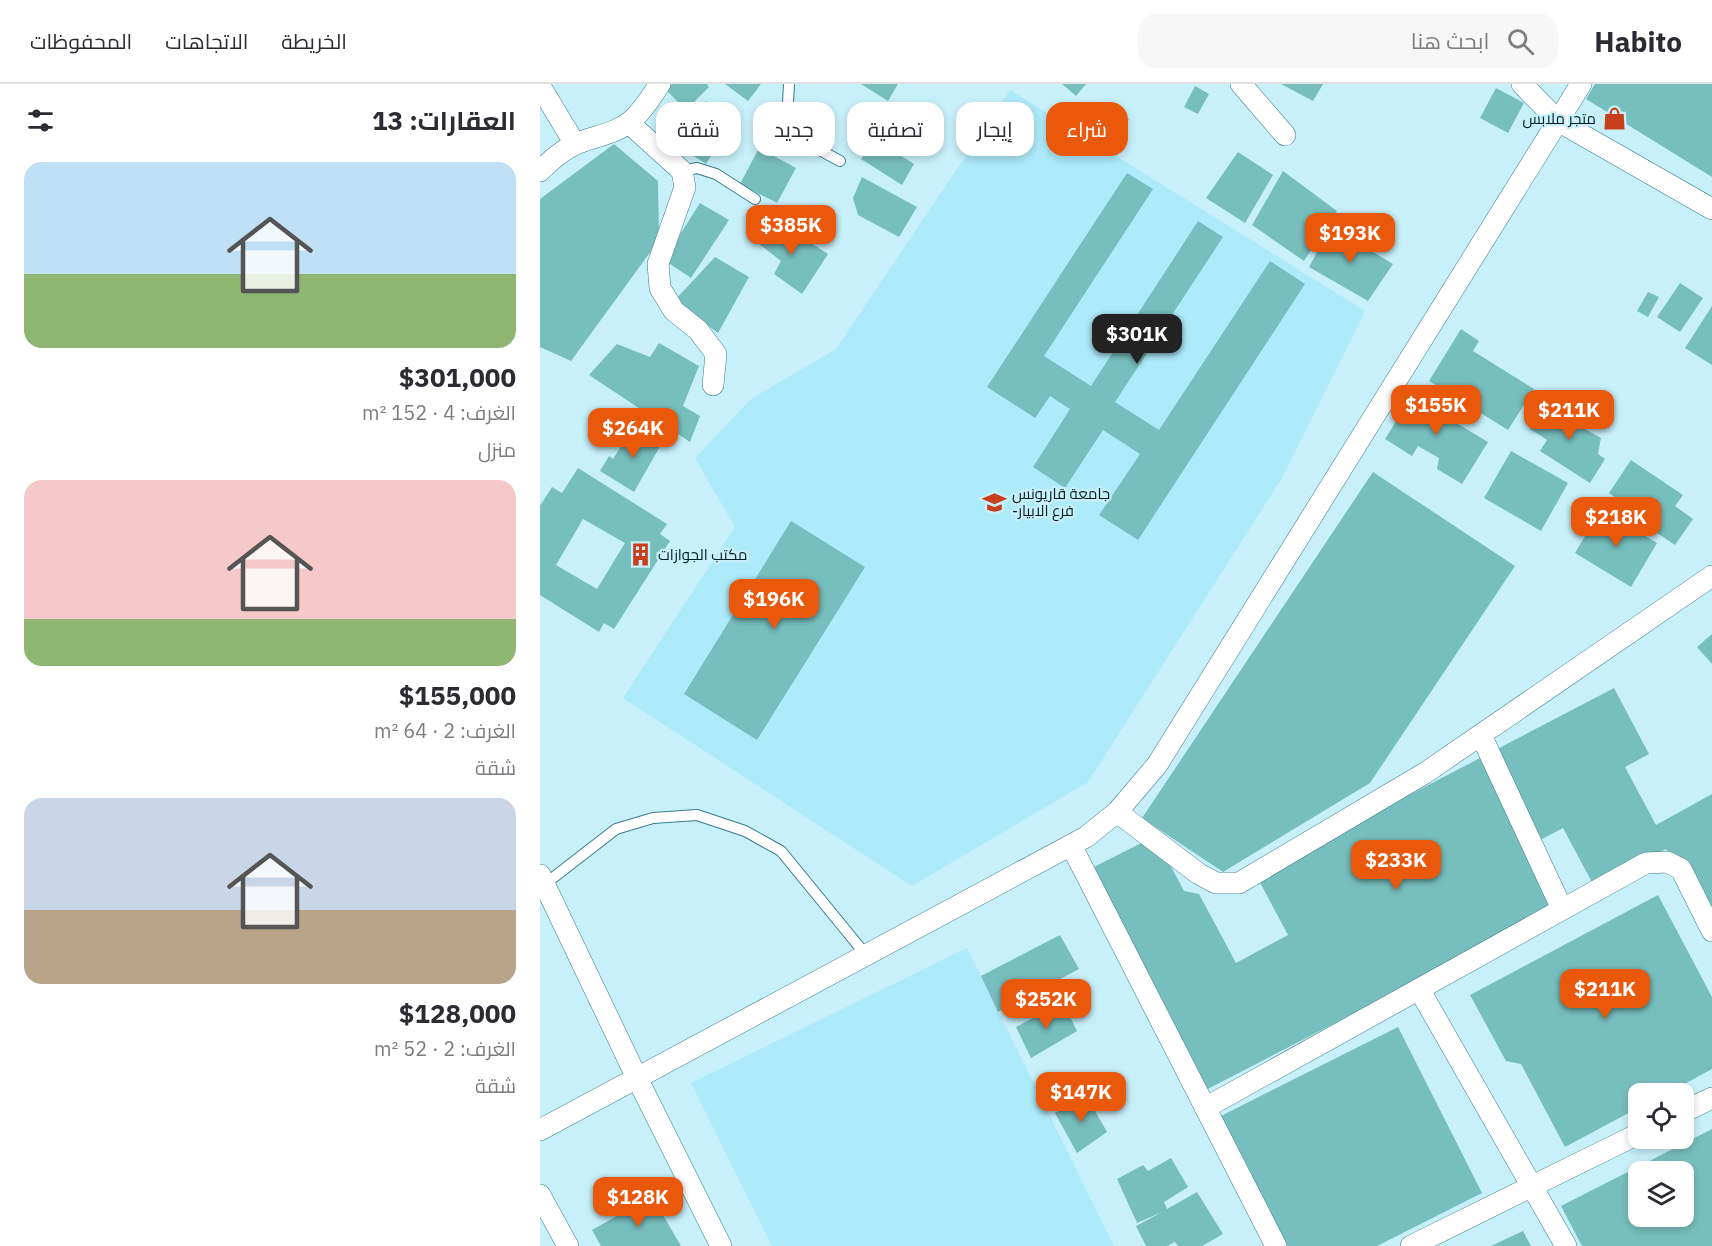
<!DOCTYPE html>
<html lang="ar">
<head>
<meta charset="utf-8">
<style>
	body { margin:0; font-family:"IBM Plex Sans",Cairo,sans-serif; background:#f7f7f7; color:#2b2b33; direction:rtl; height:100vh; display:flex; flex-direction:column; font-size:22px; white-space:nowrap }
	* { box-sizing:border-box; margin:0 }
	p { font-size:20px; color:#7c7c81 }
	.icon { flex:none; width:33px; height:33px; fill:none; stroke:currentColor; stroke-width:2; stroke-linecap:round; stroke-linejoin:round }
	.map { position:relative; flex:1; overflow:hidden; direction:ltr }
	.panel { display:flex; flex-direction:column; background:#fff; width:540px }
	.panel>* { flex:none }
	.top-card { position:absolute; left:18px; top:18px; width:570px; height:54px; direction:rtl; display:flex; gap:12px }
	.controls { position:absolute; left:1088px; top:999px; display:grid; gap:12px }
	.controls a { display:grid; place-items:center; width:66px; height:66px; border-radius:12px; background:#fff; box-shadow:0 3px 9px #0003; font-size:30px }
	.price { position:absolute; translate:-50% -51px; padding:0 14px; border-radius:12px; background:#ea580c; color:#fff; font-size:20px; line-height:39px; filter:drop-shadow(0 2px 3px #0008) }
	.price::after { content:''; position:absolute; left:50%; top:36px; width:18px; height:14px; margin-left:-9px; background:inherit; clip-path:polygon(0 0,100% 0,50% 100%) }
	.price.current { background:#222; color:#fff }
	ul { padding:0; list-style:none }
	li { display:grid; align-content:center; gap:12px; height:318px; padding:0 24px }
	li span { display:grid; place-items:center; height:186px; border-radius:18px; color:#555 }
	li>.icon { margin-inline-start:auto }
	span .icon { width:108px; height:108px; fill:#fffc; stroke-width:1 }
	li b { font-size:26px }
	h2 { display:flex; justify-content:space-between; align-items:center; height:72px; padding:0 24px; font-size:26px }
	.chip { padding:0 21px; border-radius:18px; background:#fff; box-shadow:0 3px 9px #0003; font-size:21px; line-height:54px }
	.chip.current { background:#ea580c; color:#fff }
	header { display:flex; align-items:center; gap:36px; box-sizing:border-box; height:84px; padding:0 30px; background:#fff; border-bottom:2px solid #e1e1e2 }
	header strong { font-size:28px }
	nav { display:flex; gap:33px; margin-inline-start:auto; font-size:21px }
	.search { width:420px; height:54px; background:#f7f7f7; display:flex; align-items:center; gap:15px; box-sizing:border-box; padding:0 21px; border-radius:18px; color:#7c7c81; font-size:22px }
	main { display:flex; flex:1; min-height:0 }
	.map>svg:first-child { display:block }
	.built { fill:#adeafa }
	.building { fill:#77bfbe; fill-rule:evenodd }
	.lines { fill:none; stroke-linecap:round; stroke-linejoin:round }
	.service-casing { stroke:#397c8c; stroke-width:12 }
	.minor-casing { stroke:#397c8c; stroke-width:22 }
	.service { stroke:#fff; stroke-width:10 }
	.minor { stroke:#fff; stroke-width:21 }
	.labels { text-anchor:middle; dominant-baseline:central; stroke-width:4.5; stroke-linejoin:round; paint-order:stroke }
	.poi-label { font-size:15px; fill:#001b21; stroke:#c8f0fa; text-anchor:start }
</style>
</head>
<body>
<header>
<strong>Habito</strong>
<div class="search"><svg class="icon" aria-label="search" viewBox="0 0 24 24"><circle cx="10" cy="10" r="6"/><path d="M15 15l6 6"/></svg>ابحث هنا</div>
<nav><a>الخريطة</a><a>الاتجاهات</a><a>المحفوظات</a></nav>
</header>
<main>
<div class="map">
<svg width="1172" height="1162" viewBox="0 0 1172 1162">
	<rect width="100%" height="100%" fill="#c8f0fa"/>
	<path class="built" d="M470,6L825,227L742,394L548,698L372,802L83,614L195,443L155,374L211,315L296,265Z
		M427,864L574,1162H232L151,999Z"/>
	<path class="building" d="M132,0H167L169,3L146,26L126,6Z
		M185,0H221L208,17Z
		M321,0H358L348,17Z
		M522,0H546L536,12Z
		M741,0H783L773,17Z
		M1055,0H1172V93L1046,15Z
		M655,2L669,10L658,30L644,23Z
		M956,4L984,19L968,49L940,34Z
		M166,17L194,35L166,80L137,61Z
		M563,26L574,33L577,28L589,35L580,51L557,37Z
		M334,55L374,80L362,101L321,75Z
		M74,60L118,97L119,156L31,277L0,263V115Z
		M219,64L256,84L237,119L200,100Z
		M698,68L733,91L705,139L666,114Z
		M743,87L797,127L764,177L712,141Z
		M587,89L613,105L504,272L551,302L658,137L683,153L575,318L619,346L730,177L765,200L598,456L559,431L600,370L563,346L525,404L493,383L530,325L510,312L495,334L447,303Z
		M322,93L377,123L359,153L318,131L313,114Z
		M160,119L189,136L151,194L124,176Z
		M219,137L246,153L251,146L288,170L262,210L234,190L241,177L210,153Z
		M791,143L853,180L828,217L769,183Z
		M175,173L209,193L178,249L135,216Z
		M1140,199L1163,214L1140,248L1117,233Z
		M1108,208L1119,213L1108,233L1097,227Z
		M1172,222V281L1145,264Z
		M921,245L939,257L933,267L994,305L968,346L889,297Z
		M119,259L159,282L143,322L160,332L150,358L49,291L77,260L110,273Z
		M877,303L909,322L903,331L948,358L922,400L897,385L899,374L878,362L872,372L845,355Z
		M1010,315L1045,337L1043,344L1061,354L1058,370L1065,375L1050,399L1000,367L1007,356L990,345Z
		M94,342L123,357L94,408L60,387L69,372L73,375Z
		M971,367L1028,399L1001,447L944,414Z
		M1091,376L1143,411L1135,422L1153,435L1135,461L1117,449L1118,442L1069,409Z
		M38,384L127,440L120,450L130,457L74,545L64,539L59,548L0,511V422L12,403L22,409ZM43,435L85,459L57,505L16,481Z
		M833,388L975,482L830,699L683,788L602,734Z
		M1061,425L1117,459L1091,503L1035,469Z
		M251,437L325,483L217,656L144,610Z
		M1172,550V580L1157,563Z
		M1074,604L1109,670L1085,683L1116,741L1172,710V848L1126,765L1054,802L1023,744L985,764L1017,824L660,1009L544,788L615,752L644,807L659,810L696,879L748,851L716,791Z
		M1118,811L1172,913V985L1126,1010H1098V1024L1025,1063L981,980L966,977L930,911Z
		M520,851L539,885L458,928L441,892Z
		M523,918L537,947L491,974L476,943Z
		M858,943L942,1109L837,1162H745L679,1033Z
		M546,1011L567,1048L537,1069L515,1029Z
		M1172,1045V1162H1042L1021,1122ZM1098,1088H1143V1132H1098Z
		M631,1074L648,1103L624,1118L627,1125L657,1108L683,1150L662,1162H638L635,1158L627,1162H606L596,1142L622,1128L597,1139L577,1095L603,1081L608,1087Z
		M112,1112L141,1162H61L52,1146Z
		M983,1147L991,1162H951Z"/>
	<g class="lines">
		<defs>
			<path id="service" d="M249,0L247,39L252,51L300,77
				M142,87L157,84L176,90L215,115
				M5,800L76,745L113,734L157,731L205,747L241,767L326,871"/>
			<path id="minor" d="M701,0L745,51
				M982,0L1018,37L1172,125
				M0,2L35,60
				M89,39L142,87L145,103L118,180L120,204L134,227L158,246L176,270L173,301
				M0,87C10,77 21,67 34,61C52,52 74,51 91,37C103,27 111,13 120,0
				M941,651L1022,825
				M577,728L659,790L676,799H699L885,689L1172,492
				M531,761L736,1162
				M0,791L97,994L181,1162
				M879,905L1026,1162
				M665,1024L1106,779L1127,778L1141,785L1172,847
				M1143,1028L1172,1014
				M0,1046L546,753L577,728L617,681L1041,0
				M0,1111L28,1162
				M871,1162L1098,1050"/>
		</defs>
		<use href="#service" class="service-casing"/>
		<use href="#minor" class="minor-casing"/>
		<use href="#service" class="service"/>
		<use href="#minor" class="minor"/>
	</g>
	<defs>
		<symbol id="shop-bare" viewBox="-9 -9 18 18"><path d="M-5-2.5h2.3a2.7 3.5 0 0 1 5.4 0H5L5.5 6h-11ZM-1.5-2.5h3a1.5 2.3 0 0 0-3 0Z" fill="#c83f1b" stroke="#c8f0fa" stroke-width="2.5" paint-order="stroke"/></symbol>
		<symbol id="university-bare" viewBox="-9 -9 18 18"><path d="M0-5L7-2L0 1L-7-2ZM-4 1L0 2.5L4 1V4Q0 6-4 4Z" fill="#c83f1b" stroke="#c8f0fa" stroke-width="2.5" paint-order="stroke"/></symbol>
		<symbol id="building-bare" viewBox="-9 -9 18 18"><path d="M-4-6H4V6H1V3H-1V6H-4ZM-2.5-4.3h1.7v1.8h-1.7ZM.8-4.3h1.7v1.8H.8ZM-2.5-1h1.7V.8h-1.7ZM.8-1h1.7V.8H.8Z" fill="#c83f1b" stroke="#c8f0fa" stroke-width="2.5" paint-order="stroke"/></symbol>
	</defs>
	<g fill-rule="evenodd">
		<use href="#shop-bare" x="1058" y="18" width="33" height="33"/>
		<use href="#university-bare" x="438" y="402" width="33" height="33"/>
		<use href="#building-bare" x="84" y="454" width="33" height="33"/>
	</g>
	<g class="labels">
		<g class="poi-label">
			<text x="1056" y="34" text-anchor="end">متجر ملابس</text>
			<text x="472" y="409">جامعة قاريونس<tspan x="472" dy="17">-فرع الابيار</tspan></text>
			<text x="118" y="470">مكتب الجوازات</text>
		</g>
	</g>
</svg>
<div class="controls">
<a><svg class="icon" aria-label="locate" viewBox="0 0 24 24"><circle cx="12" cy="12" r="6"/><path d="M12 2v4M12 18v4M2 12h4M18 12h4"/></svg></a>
<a><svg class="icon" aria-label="layers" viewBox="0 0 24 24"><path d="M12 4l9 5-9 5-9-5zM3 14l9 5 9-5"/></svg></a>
</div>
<b class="price" style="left:251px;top:172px">$385K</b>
<b class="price" style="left:810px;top:180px">$193K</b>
<b class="price current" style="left:597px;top:281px">$301K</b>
<b class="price" style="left:896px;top:352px">$155K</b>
<b class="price" style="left:1029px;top:357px">$211K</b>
<b class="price" style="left:93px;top:375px">$264K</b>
<b class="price" style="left:1076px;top:464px">$218K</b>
<b class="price" style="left:234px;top:546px">$196K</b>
<b class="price" style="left:856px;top:807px">$233K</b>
<b class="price" style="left:1065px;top:936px">$211K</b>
<b class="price" style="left:506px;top:946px">$252K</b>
<b class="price" style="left:541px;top:1039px">$147K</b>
<b class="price" style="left:98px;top:1144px">$128K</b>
<div class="top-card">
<a class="chip current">شراء</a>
<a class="chip">إيجار</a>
<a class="chip">تصفية</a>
<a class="chip">جديد</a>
<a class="chip">شقة</a>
</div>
</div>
<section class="panel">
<h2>العقارات: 13<svg class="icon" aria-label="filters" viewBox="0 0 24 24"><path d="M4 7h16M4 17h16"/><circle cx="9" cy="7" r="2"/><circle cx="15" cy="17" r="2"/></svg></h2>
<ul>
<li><span style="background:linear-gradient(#bfe0f5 60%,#8fb573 0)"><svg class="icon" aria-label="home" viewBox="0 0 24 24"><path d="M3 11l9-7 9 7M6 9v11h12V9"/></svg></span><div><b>$301,000</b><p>الغرف: 4 · 152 m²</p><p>منزل</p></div></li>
<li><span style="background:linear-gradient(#f6c9c9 75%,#8fb573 0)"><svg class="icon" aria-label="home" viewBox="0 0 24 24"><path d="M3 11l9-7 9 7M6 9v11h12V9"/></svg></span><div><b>$155,000</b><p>الغرف: 2 · 64 m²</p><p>شقة</p></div></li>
<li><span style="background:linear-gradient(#c9d6e8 60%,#b9a48a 0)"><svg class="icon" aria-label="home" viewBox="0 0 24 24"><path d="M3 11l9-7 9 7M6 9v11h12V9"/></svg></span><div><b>$128,000</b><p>الغرف: 2 · 52 m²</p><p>شقة</p></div></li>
</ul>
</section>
</main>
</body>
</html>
